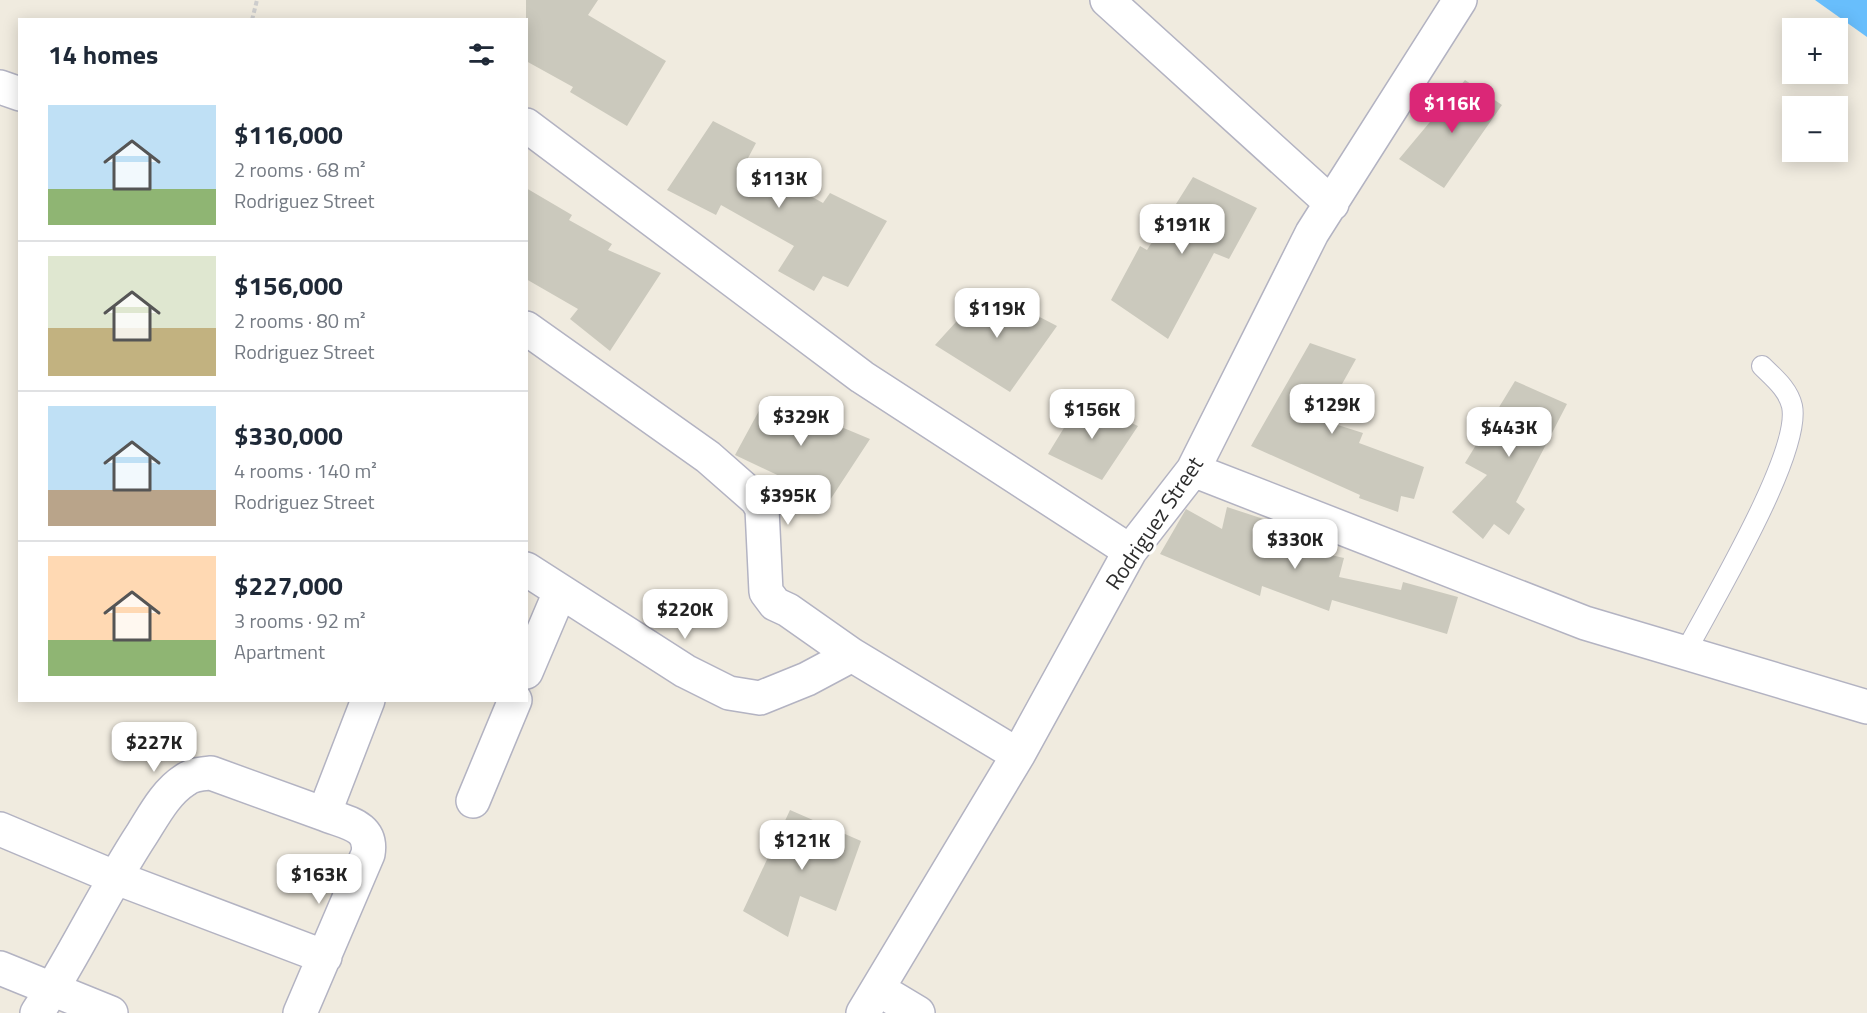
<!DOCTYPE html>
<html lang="en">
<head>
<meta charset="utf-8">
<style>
	body { margin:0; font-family:"Titillium Web",sans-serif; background:#f6f6f7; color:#1f2937; height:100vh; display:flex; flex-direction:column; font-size:22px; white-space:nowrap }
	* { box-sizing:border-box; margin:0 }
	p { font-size:20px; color:#747a83 }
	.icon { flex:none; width:33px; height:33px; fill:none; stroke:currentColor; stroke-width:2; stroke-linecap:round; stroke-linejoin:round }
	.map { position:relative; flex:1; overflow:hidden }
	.panel { position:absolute; left:18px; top:18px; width:510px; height:684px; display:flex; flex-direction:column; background:#fff; border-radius:0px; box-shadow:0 3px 15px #0003 }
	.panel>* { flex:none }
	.buttons { position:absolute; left:1782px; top:18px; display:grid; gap:12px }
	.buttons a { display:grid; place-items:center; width:66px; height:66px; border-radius:0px; background:#fff; box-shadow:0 3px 15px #0003; font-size:30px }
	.price { position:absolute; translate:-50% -51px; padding:0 14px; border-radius:12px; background:#fff; color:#222; font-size:20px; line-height:39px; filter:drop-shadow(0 2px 3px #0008) }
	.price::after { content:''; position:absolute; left:50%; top:36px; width:18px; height:14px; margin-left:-9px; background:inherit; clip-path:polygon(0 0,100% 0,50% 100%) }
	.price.current { background:#db2777; color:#fff }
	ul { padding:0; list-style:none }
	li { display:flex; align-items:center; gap:18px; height:150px; padding:0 30px }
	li+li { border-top:2px solid #e0e1e3 }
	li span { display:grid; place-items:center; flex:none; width:168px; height:120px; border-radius:0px; color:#555 }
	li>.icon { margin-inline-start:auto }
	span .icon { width:72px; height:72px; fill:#fffc; stroke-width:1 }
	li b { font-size:26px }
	h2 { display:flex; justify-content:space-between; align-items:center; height:72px; padding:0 30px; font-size:26px }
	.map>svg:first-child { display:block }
	.water { fill:#68befc }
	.building { fill:#cbc9bd }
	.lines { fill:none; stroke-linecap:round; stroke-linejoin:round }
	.service-casing { stroke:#b3b3c2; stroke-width:22 }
	.minor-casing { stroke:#b3b3c2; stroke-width:36 }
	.path { stroke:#cdcdcd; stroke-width:4; stroke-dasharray:4.5 3; stroke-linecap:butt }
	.service { stroke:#fff; stroke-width:20 }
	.minor { stroke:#fff; stroke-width:33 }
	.labels { text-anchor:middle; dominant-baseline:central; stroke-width:6; stroke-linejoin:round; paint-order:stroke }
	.street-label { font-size:22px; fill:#2d2d2d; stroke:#fff }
</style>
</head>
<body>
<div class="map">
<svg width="1867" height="1013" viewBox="0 0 1867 1013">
	<rect width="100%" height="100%" fill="#f0ebdf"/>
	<path class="water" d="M1815,0H1867V37Z"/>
	<path class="building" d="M526,0H598L588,15L666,61L627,126L570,92L573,87L526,61Z
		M1465,80L1502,105L1444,188L1399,159Z
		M713,121L756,143L747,160L823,203L830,193L887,221L848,287L823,276L814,291L778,271L794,246L721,205L716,215L667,190Z
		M1193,177L1257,208L1229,259L1214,253L1168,339L1111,300L1140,246L1147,250Z
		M526,188L572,215L569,220L612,244L608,250L661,273L610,351L570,319L578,309L526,279Z
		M986,289L1057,326L1010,392L935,345Z
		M1310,343L1356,359L1322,420L1363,433L1359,443L1424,467L1414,499L1401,496L1398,512L1359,498L1360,495L1251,446Z
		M1515,381L1567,404L1516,502L1525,509L1509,535L1494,524L1483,539L1452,512L1487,475L1465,463Z
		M767,396L870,439L830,500L735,455Z
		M1081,400L1138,426L1102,480L1048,454Z
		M1227,507L1279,524L1274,542L1344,558L1339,577L1401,590L1403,582L1458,597L1447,634L1332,600L1329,611L1262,586L1260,596L1160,554L1186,509L1222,529Z
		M790,810L861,841L836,911L800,896L788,937L743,911Z"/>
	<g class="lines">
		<defs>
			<path id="service" d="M1685,653C1710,605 1802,453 1792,406C1788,389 1774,378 1762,366"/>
			<path id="minor" d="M1107,0L1332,204
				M0,87L20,94
				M526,125L862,377L1130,551
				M526,328L708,457L757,500L762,509L766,592L775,604L788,610L852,655L1018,755
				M1193,470L1585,623L1867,707
				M526,569L685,671L729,693L760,698L807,679L852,655
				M526,672L560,592
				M473,801L515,700
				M0,829L114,877L325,957
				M0,968L111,1013
				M878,989L918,1013
				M37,1013C75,955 104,892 142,834C154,815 166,792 185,780C193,774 202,774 211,773L324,814L368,700
				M300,1013L368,854C373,825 346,823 324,814
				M863,1013L1018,755L1130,551L1193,470L1312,233L1460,0"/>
		</defs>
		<use href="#service" class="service-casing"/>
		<use href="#minor" class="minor-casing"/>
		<path class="path" d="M252,20L257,0"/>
		<use href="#service" class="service"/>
		<use href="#minor" class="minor"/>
	</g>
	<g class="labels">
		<g class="street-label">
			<text transform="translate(1154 523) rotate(-56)">Rodriguez Street</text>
		</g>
	</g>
</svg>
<div class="buttons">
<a>+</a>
<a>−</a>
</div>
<b class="price current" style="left:1452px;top:134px">$116K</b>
<b class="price" style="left:779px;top:209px">$113K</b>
<b class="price" style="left:1182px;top:255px">$191K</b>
<b class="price" style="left:997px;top:339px">$119K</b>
<b class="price" style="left:1332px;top:435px">$129K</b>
<b class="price" style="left:1092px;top:440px">$156K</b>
<b class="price" style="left:801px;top:447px">$329K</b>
<b class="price" style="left:1509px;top:458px">$443K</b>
<b class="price" style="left:788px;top:526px">$395K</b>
<b class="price" style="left:1295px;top:570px">$330K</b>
<b class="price" style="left:685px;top:640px">$220K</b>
<b class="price" style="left:154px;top:773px">$227K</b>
<b class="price" style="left:802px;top:871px">$121K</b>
<b class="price" style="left:319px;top:905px">$163K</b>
<section class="panel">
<h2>14 homes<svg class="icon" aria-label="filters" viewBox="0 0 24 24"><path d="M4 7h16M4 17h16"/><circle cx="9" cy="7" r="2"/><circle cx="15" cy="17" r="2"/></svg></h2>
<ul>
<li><span style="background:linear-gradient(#bfe0f5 70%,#8fb573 0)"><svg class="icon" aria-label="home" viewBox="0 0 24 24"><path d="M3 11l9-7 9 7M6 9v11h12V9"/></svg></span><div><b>$116,000</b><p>2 rooms · 68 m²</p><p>Rodriguez Street</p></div></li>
<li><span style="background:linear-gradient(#dfe7d0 60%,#c2b280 0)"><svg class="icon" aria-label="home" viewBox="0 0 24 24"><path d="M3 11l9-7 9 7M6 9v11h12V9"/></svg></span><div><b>$156,000</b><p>2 rooms · 80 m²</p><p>Rodriguez Street</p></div></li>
<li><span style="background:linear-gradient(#bfe0f5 70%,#b9a48a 0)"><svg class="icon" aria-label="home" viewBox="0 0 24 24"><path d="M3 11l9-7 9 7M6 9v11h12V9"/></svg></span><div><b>$330,000</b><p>4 rooms · 140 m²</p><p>Rodriguez Street</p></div></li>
<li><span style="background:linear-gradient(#ffd9b3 70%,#8fb573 0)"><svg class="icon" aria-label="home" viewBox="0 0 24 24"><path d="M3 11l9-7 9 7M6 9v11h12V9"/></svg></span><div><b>$227,000</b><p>3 rooms · 92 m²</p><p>Apartment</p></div></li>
</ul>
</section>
</div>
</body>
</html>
